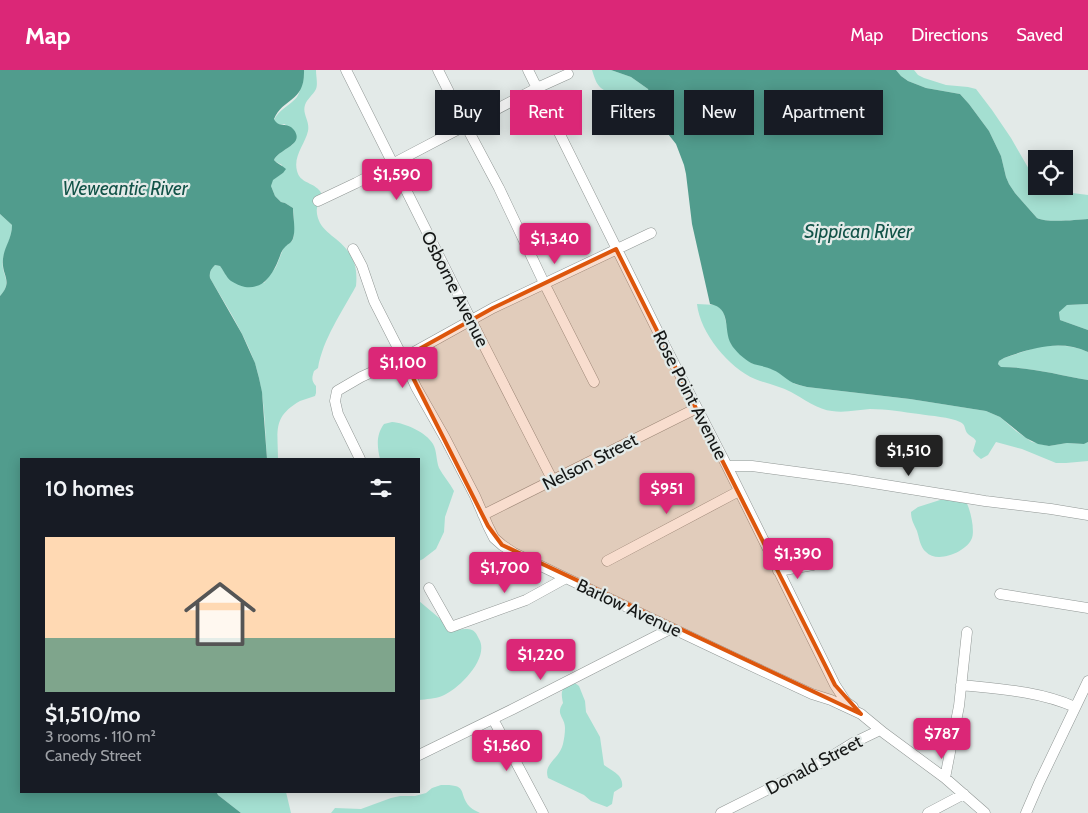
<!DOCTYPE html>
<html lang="en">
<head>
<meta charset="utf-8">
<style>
	body { margin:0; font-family:Cabin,sans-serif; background:#242831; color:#f1f3f6; height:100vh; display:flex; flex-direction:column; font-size:19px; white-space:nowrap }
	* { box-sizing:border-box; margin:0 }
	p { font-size:16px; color:#9ea1a6 }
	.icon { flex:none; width:28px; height:28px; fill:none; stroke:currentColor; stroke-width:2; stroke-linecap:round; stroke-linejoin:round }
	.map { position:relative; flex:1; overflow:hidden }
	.panel { position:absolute; left:20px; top:388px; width:400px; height:335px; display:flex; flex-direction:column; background:#171b24; border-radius:0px; box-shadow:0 2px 12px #0003 }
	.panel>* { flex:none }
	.banner { position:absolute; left:435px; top:20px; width:475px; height:45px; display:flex; gap:10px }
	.fabs { position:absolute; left:1028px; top:80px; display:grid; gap:10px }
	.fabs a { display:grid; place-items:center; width:45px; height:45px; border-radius:0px; background:#171b24; box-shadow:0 2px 12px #0003; font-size:25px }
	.price { position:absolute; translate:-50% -42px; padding:0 11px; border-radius:5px; background:#db2777; color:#fff; font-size:16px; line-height:32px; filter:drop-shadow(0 1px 2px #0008) }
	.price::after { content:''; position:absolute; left:50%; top:30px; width:15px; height:11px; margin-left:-8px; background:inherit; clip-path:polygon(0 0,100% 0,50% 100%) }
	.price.on { background:#222; color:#fff }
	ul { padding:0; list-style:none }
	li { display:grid; align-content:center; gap:10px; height:265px; padding:0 25px }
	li+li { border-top:1px solid #363941 }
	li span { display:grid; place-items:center; height:155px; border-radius:0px; color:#555 }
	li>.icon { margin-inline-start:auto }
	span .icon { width:90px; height:90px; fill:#fffc; stroke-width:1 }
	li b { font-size:21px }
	h2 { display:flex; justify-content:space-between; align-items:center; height:60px; padding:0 25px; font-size:21px }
	.pill { padding:0 18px; border-radius:0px; background:#171b24; box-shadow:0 2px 12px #0003; font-size:18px; line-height:45px }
	.pill.on { background:#db2777; color:#fff }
	header { display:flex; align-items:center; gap:30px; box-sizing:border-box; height:70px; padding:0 25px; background:#db2777; color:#fff }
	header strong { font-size:24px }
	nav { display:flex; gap:28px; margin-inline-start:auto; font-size:18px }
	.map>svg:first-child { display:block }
	.green { fill:#a4dfd1 }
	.water { fill:#519c8d }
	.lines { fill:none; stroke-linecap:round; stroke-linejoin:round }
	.minor-casing { stroke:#909694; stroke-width:11 }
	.minor { stroke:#fff; stroke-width:10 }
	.marked { fill:#dd560c; fill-opacity:0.2; stroke:#dd560c; stroke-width:4; stroke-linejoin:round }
	.labels { text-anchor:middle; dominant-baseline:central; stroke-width:4.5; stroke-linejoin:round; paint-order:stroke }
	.street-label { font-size:18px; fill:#151716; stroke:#e3eae8 }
	.water-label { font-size:19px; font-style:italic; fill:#125348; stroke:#e3eae8 }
</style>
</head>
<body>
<header>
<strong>Map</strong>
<nav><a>Map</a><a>Directions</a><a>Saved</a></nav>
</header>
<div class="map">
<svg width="1088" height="743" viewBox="0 0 1088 743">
	<rect width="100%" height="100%" fill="#e3eae8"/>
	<path class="green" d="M304,0H316C316,6 318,14 316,19C313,25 307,29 305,35C302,44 310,51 308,61C305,74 293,86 297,101C300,113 312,112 319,120C325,126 318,132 317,138C316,143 318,149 320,153C324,160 330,164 336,169C353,183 358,195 356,216C342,242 323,269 318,298L314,301C312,307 311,311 316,316V323L315,326C310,328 305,329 300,331C272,347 278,361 278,389H267C265,362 265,334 259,308C252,275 227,237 210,208C209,202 211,199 215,195L220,196L227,206L264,213L276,197L284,177L292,171L294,166V150L293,138L285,133L281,132L275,126L271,116L272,110L283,103L282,95L276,92L274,90C278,82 288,79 294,73L285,54C279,55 277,55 274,50C279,39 290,36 297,27C301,20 304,8 304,0Z
		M592,0H611L631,7L648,19L651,25L652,31C638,27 611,27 601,18C596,14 594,6 592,0Z
		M896,0H914L918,5L924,8L946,15L968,17L976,19L992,40L1011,68L1030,101L1036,109V116H1047L1057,121L1088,125V149C1076,150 1046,153 1037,148L1015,123L1009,114L1006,107L1001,86L989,61L969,34L960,24L926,18L908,11L901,6Z
		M0,144L12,155C12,169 5,177 3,189C0,206 14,210 0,226Z
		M697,234L716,235L721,239L724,244L731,274L751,293L765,296L775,300L795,314L807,317L910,329L986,341L1000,347L1016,361L1032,372L1049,376L1067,373L1084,374L1088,372V391L1066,393H1056L1022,379L996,372L988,385L981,389L976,385L973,381L976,371C974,367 971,367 968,364C964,360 966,354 960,352C950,347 931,346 919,344C903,342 887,339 870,339C858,340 844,343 832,341C819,340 802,328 791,322C780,316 767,314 755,309C729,298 700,263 697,234Z
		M1088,234V260L1060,250L1059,241L1067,235Z
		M1041,276C1057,275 1073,275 1088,282V310C1059,305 1030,297 1001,297L998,294L999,291L1004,288Z
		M392,352C405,353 426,362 433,374C437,381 436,390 439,398C443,406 450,413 454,421L445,447L444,462L436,479L423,489L419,491V389H380C377,376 376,365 384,354Z
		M940,430H965C970,437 975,459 972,468C967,482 937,494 926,482C920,477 919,467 917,461C914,454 911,450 911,442L918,437Z
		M419,531L444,552L447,560L448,561C456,561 465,557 472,560C476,562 477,565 479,569C490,588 459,619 442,626C435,629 426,629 419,630Z
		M575,613L579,616L585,631L586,642L600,667L604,695C612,701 624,705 622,717L614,722L612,734L607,737L591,731L584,725L548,708C543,693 559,690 563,674C564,669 565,664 565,658C565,647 555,645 563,633C560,618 562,619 575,613Z
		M441,715C470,714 457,723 470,737C473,740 477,741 480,743H331L335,738L361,739L391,728L400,726H415L426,723L432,718Z
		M216,721H284L286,722L291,743H241L218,725Z"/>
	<path class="water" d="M0,0H304C305,33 283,27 274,49C279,59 287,51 294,60C305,75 279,79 274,90C277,94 282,95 286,99L283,103L273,110L271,116L275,126L281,132L285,133L293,138C293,147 297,165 291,172C286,176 284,177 281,183C275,200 266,220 245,217C240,216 236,214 231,211C226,207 224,201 220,196L215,195C211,199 209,202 210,208L242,264L255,293L259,308L262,322L267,389H21V721H216L218,725L241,743H0V226C14,210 1,206 3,189C4,177 12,169 12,155L0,144Z
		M611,0H896L901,6L908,11L926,18L960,24L969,34L989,61L1001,86L1006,107L1009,114L1015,123L1037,148C1046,153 1076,150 1088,149V234L1067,235L1059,242L1060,250L1088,260V282C1060,269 1032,278 1004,288L999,291L998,294L1001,297C1030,297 1059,305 1088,310V372L1084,374L1067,373L1049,376L1038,374L1026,368L1000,347L986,341L910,329L807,317C803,316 799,315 796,314C787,311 781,303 773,300C766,296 758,296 751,293C744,289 735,281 731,274C723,260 732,238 710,234L692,154L686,104L684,95L676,74L661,55L648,19L631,7Z"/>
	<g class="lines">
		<defs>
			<path id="minor" d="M346,0L471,250L553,411
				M438,0L466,56L499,118L544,213L594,312
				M528,0L664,274L727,396L835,615L846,632L853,637
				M318,131L356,113L537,18L568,4
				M353,179L362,196L374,231L403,288L416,317L445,368L475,426L488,456L494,468L502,475L514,483L566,508L739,590L812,624L831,630L861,644L884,663L945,708L985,743
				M360,389L338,344L335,331L337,321L361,307L403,288L493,238L651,163
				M727,396H752L848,409L985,431L1051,439L1088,445
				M483,445L697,338
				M607,491L739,421
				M778,501L813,495
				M429,518L451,557L526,530L566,508
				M1000,524L1088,538
				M961,615C999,619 1039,621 1075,637
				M493,649L543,743
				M419,685L513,639L672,558
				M945,708L959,636L967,562
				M721,743L824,691L853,673L880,660
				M928,743L964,724
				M1026,743L1039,713L1088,611"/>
		</defs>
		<use href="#minor" class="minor-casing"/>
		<use href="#minor" class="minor"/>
	</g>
	<path class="marked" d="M616,179L835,615L861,644L502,475L488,456L403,288L493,238Z"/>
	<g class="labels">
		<g class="street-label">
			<text transform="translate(455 219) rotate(63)">Osborne Avenue</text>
			<text transform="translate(690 325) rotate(63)">Rose Point Avenue</text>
			<text transform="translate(590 392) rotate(-27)">Nelson Street</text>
			<text transform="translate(629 538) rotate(25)">Barlow Avenue</text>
			<text transform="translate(814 695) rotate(-28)">Donald Street</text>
		</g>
		<g class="water-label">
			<text x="125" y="118">Weweantic River</text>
			<text x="858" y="161">Sippican River</text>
		</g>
	</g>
</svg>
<div class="fabs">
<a><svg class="icon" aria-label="locate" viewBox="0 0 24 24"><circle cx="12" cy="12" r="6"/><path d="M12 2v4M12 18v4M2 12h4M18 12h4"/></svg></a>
</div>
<b class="price" style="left:397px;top:131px">$1,590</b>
<b class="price" style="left:555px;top:195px">$1,340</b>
<b class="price" style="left:403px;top:319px">$1,100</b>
<b class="price on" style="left:909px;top:407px">$1,510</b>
<b class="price" style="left:667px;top:445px">$951</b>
<b class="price" style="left:798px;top:510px">$1,390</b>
<b class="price" style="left:505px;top:524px">$1,700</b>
<b class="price" style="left:541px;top:611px">$1,220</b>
<b class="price" style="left:942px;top:690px">$787</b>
<b class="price" style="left:507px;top:702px">$1,560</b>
<div class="banner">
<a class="pill">Buy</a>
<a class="pill on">Rent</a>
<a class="pill">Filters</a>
<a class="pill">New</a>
<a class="pill">Apartment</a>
</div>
<section class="panel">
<h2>10 homes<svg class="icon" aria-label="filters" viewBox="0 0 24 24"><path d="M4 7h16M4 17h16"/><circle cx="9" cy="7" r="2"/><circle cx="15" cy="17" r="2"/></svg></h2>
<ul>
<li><span style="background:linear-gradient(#ffd9b3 65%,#7fa58c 0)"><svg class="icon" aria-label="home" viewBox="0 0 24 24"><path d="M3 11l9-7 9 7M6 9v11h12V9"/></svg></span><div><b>$1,510/mo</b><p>3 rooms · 110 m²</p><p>Canedy Street</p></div></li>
</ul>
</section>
</div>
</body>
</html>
